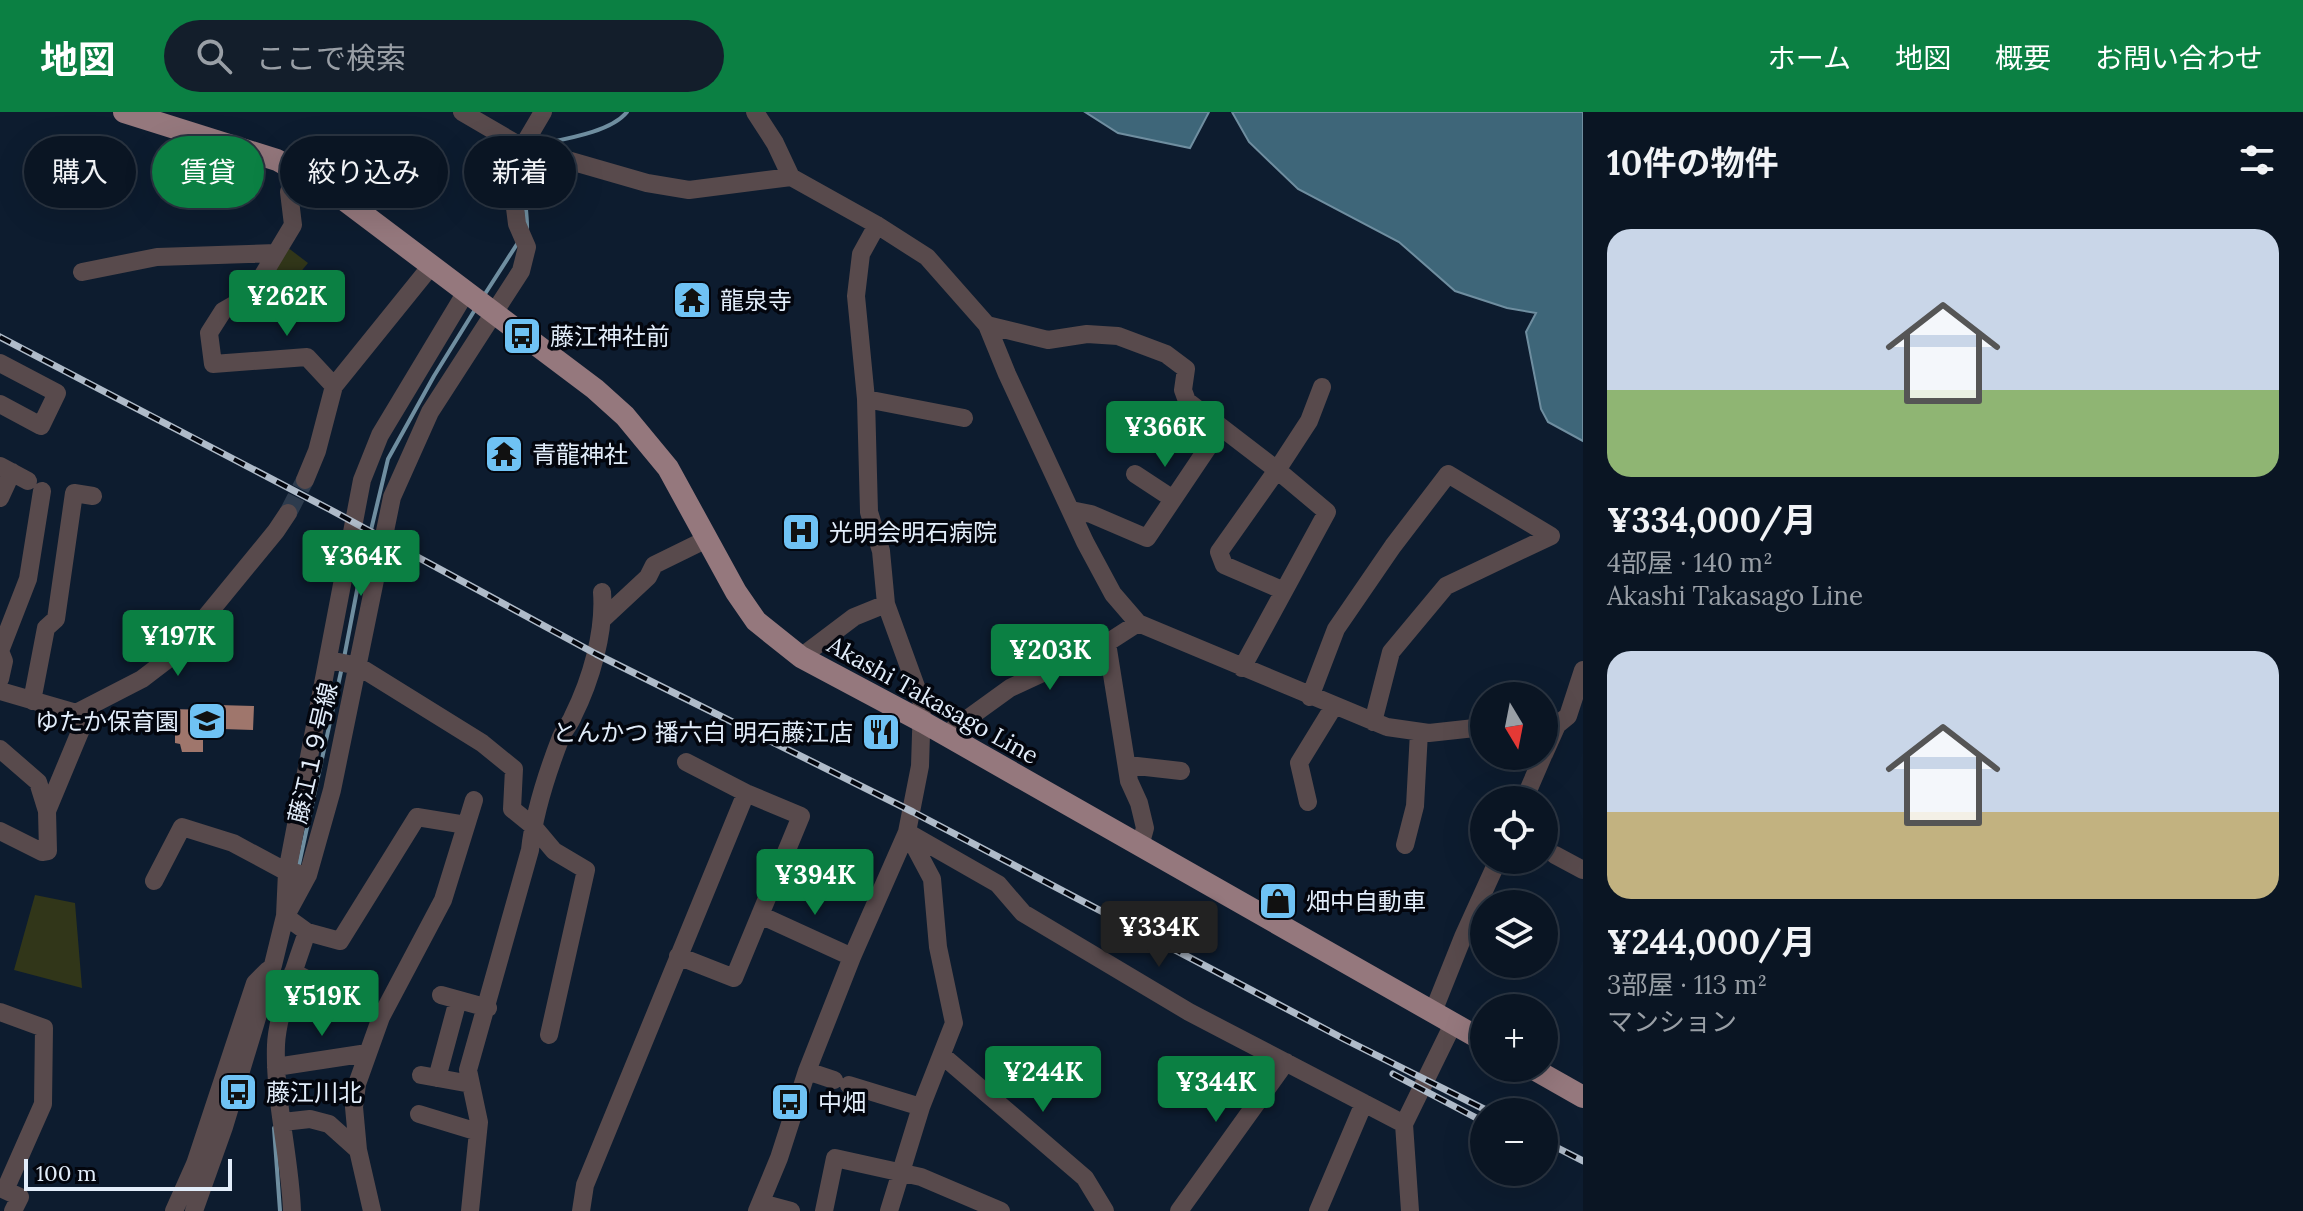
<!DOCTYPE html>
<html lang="ja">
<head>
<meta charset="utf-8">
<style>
	body { margin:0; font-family:Lora,"Noto Sans JP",serif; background:#131e2b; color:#f1f3f6; height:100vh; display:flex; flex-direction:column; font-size:30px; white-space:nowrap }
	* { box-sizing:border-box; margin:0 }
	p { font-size:26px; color:#999fa6 }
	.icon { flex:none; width:44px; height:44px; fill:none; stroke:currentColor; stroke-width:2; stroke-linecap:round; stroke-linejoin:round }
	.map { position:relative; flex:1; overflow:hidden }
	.sheet { display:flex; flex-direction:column; background:#0a1523; width:720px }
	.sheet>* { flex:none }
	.banner { position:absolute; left:24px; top:24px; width:760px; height:72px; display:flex; gap:16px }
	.needle { width:52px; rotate:170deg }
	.tools { position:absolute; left:1470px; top:570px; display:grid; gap:16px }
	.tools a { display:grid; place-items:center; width:88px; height:88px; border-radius:50%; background:#0a1523; box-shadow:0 8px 32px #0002,0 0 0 2px #2a3441; font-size:40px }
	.scale { position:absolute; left:24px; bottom:20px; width:208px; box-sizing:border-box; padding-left:8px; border:4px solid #e2edfa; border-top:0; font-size:22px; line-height:28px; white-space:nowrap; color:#e2edfa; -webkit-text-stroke:6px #03060e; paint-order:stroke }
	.price { position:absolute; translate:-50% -68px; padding:0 18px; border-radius:8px; background:#0b8043; color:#fff; font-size:26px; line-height:52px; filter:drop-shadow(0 2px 4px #0008) }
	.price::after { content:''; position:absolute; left:50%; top:48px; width:24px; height:18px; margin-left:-12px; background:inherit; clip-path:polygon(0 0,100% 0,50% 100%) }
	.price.selected { background:#222; color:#fff }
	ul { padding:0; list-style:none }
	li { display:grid; align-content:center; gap:16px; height:424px; padding:0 24px }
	li span { display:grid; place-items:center; height:248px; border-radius:24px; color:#555 }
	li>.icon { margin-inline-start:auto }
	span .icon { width:144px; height:144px; fill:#fffc; stroke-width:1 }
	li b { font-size:34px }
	h2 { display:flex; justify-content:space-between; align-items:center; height:96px; padding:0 24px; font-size:34px }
	.chip { padding:0 28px; border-radius:36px; background:#0a1523; box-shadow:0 8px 32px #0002,0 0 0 2px #2a3441; font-size:28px; line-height:72px }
	.chip.selected { background:#0b8043; color:#fff }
	header { display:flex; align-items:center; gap:48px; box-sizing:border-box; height:112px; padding:0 40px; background:#0b8043; color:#fff }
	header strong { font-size:38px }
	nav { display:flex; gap:44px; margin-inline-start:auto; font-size:28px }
	.search { width:560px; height:72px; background:#131e2b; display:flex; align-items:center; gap:20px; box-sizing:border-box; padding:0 28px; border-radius:44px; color:#999fa6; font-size:30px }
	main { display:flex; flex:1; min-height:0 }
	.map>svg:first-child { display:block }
	.green { fill:#313619 }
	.water { fill:#3e6679; stroke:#6f8ea0; stroke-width:2 }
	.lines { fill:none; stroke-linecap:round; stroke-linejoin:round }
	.stream { stroke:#6f8ea0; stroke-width:4 }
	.building { fill:#9f766c }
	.minor-tunnel { stroke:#2d3b4d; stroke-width:18; stroke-dasharray:18 9; stroke-linecap:butt }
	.minor { stroke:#584a4c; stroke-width:18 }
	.major { stroke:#95787d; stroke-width:22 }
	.rail-casing { stroke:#afbbc9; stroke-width:7 }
	.rail { stroke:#03060e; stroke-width:4; stroke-dasharray:12; stroke-linecap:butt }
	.labels { text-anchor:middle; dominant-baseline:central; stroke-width:7; stroke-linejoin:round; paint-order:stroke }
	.poi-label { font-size:24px; fill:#e2edfa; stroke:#03060e; text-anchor:start }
	.street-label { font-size:24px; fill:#e2edfa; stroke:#03060e }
</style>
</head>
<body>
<header>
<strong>地図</strong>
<div class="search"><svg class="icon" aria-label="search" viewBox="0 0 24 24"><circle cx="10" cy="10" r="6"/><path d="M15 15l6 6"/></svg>ここで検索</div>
<nav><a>ホーム</a><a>地図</a><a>概要</a><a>お問い合わせ</a></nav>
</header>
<main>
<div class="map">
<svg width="1583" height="1099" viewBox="0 0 1583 1099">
	<rect width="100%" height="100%" fill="#0d1c2f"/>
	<path class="green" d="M287,135L308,151L294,168L273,187L258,178Z
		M35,783L75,791L82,876L14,858Z"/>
	<path class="water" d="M1085,0H1209L1190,36L1118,21Z
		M1232,0H1583V329L1548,310L1541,297L1526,220L1536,201L1507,196L1455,179L1399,130L1298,77L1249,30Z"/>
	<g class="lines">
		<path class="stream" d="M541,32C565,27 611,20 627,0
			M527,118C528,94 518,67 530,45
			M483,185L519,129
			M344,546L359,468L388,347L434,264L476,196
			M298,757L342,555
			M273,899L278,864
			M274,1016L280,1099"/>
	</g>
	<path class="building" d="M218,593L254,594L253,618L222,617L221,621H215V625H203V640H182L180,632L175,631V620H168V597L218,598Z"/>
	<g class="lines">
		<path class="minor-tunnel" d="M288,401L305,368"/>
		<path class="minor" d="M462,0L522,35L647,71L689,78L791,65L877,113L927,145L987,213L1007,262L1085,430L1113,482L1138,511L1387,615L1429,621L1484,615
			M755,0L775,31L791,65
			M296,58L289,80L293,113L251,183L223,199L209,221L213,252L307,245L334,274
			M82,160L157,145L276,141
			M987,213L1048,228L1087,222L1118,224L1166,242L1186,257L1183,278L1187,289L1277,358L1309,309L1322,275
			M0,251L57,281L41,314L0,292
			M866,287L964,306
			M0,354L28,369
			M1135,362L1173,387
			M305,368L317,339L334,274L431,154
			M0,386L12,360
			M1071,398L1091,402L1147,426L1221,316
			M604,506L648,465L654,453L707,427
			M1107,531L1129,669L1139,691L1145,716L1140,734
			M0,539L28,467L42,379
			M801,545L854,505L886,492
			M329,548L358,554L482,631L514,657L512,697L533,714L554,739L586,758L549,923
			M1242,556L1327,400L1277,358L1219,440L1224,453L1284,479
			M0,567L4,549L0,539
			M0,579L76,601L142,567L176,541L276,419L288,401
			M1310,585L1336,517L1393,434L1448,362L1551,424L1446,474L1391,540L1373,610
			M32,589L46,516L56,507L74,381L93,384
			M945,623L1010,576L1107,531L1138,511
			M0,637L38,670L47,699L48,739L42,740L0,719
			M1544,642L1557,613L1568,604L1583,558
			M1128,653L1181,659
			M1524,688L1543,644
			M1308,690L1299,651L1334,594
			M47,699L82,615L76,601
			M907,720L998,772L1023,801L1189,900L1404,1012
			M1405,733L1415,694L1419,620
			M1555,743L1583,758
			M154,769L182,715L233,731L287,760L297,761
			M289,798L308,763L332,678L392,385L430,300L521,159L527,135L517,112L510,56L543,0
			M760,803L852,845
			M285,804L307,820C297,850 277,903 276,933C274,987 290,1044 292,1099
			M307,820L340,829L417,705L466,713
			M678,844L734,866L801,704L746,681L686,650
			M293,860L381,905
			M441,883L488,896
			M0,900L44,916L43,992L5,1078
			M1433,900L1463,825L1498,748
			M943,944L1085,1066L1105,1099
			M276,955L361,942L367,943
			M807,959L834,968
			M421,963L471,972
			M437,966L458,888
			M849,973L921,995
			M419,1002L478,1020
			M283,1010L310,1007L329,1012L358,1038L372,1099
			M358,1038L354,995L357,972L381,905L443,788L474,688
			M0,1076L20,1085L13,1099
			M761,1091L791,1099
			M174,1099L195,1052L255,871L268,858
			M194,1099L224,1015L273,853L285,804L287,760L362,368L380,323L466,180
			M470,1099L479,1010L468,958L530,738C534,701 547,661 561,625C564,618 570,612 573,604C591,568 605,520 602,480
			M581,1099L585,1073L746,681
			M757,1099L779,1046L807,959L852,845L907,720L920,654L922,591L886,492L881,439L869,400L866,287L856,184L861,142L877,113
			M824,1099L835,1046L921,1065L1001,1099
			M889,1099L921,995L954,911L938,835L932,767L907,720
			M1179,1099L1286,950
			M1318,1099L1364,991
			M1410,1099L1404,1012L1453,912"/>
		<path class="major" d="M124,0L277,48L331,78L595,277L625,304L668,356L736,480L756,509L801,545L923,610L1484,929
			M1532,956L1583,985"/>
		<defs>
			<path id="rail" d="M0,225L329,397L596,542L913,700L1344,927L1490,1000
				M1393,962L1484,1010
				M1544,1029L1583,1049"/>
		</defs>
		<use href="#rail" class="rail-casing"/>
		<use href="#rail" class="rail"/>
	</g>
	<defs>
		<symbol id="temple-square" viewBox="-11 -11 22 22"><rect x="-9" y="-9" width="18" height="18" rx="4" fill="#6fc2f4" stroke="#03060e"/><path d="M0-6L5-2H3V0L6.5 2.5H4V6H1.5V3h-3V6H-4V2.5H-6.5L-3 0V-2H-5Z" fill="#111"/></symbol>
		<symbol id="bus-square" viewBox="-11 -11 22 22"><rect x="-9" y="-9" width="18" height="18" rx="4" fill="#6fc2f4" stroke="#03060e"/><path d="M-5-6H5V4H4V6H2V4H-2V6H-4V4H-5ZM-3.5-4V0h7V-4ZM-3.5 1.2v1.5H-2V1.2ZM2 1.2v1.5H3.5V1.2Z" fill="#111"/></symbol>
		<symbol id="hospital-square" viewBox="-11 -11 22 22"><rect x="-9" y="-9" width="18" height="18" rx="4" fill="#6fc2f4" stroke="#03060e"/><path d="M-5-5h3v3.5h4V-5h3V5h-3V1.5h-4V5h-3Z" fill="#111"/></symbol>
		<symbol id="school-square" viewBox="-11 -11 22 22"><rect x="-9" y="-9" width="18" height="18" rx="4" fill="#6fc2f4" stroke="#03060e"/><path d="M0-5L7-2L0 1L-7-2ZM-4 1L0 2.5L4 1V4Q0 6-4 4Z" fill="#111"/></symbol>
		<symbol id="restaurant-square" viewBox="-11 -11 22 22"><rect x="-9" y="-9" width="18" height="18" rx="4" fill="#6fc2f4" stroke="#03060e"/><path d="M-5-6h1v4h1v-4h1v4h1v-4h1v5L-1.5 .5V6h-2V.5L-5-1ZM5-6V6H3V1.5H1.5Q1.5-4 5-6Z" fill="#111"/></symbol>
		<symbol id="shop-square" viewBox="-11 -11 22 22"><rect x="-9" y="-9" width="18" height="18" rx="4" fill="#6fc2f4" stroke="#03060e"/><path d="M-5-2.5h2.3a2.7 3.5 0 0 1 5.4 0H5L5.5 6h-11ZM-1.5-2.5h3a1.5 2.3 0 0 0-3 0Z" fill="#111"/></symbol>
	</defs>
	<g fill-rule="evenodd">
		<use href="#temple-square" x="670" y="166" width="44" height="44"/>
		<use href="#bus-square" x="500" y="202" width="44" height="44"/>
		<use href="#temple-square" x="482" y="320" width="44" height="44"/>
		<use href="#hospital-square" x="779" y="398" width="44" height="44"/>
		<use href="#school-square" x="185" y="587" width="44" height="44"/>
		<use href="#restaurant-square" x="859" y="598" width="44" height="44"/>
		<use href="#shop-square" x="1256" y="767" width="44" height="44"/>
		<use href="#bus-square" x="216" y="958" width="44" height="44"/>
		<use href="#bus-square" x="768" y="968" width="44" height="44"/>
	</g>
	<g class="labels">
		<g class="poi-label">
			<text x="720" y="188">龍泉寺</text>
			<text x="550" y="224">藤江神社前</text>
			<text x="532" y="342">青龍神社</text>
			<text x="829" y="420">光明会明石病院</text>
			<text x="179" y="609" text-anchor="end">ゆたか保育園</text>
			<text x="853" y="620" text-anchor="end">とんかつ 播六白 明石藤江店</text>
			<text x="1306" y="789">畑中自動車</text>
			<text x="266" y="980">藤江川北</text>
			<text x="818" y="990">中畑</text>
		</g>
		<g class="street-label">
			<text transform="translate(933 588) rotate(29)">Akashi Takasago Line</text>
			<text transform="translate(313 641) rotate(-77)">藤江１９号線</text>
		</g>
	</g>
</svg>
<div class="tools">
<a><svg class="needle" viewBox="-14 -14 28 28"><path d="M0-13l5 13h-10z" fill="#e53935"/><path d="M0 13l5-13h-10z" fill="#999fa6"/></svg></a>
<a><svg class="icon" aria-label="locate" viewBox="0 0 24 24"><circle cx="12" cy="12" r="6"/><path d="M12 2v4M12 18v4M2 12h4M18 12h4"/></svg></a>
<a><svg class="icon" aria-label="layers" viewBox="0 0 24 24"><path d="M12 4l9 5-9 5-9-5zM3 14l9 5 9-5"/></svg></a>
<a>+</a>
<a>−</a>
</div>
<div class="scale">100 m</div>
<b class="price" style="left:287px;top:226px">¥262K</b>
<b class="price" style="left:1165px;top:357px">¥366K</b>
<b class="price" style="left:361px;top:486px">¥364K</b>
<b class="price" style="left:178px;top:566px">¥197K</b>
<b class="price" style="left:1050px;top:580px">¥203K</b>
<b class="price" style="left:815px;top:805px">¥394K</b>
<b class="price selected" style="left:1159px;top:857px">¥334K</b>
<b class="price" style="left:322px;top:926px">¥519K</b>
<b class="price" style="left:1043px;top:1002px">¥244K</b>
<b class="price" style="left:1216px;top:1012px">¥344K</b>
<div class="banner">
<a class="chip">購入</a>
<a class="chip selected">賃貸</a>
<a class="chip">絞り込み</a>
<a class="chip">新着</a>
</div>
</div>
<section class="sheet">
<h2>10件の物件<svg class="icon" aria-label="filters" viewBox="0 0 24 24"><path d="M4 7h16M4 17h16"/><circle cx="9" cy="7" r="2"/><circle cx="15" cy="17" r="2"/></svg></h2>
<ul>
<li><span style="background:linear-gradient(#c9d6e8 65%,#8fb573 0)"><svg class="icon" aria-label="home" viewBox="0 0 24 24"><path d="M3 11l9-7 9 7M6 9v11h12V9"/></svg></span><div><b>¥334,000/月</b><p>4部屋 · 140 m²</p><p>Akashi Takasago Line</p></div></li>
<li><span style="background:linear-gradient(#c9d6e8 65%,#c2b280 0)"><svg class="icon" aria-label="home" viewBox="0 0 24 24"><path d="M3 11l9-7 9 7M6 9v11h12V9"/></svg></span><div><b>¥244,000/月</b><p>3部屋 · 113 m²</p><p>マンション</p></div></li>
</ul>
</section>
</main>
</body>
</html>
